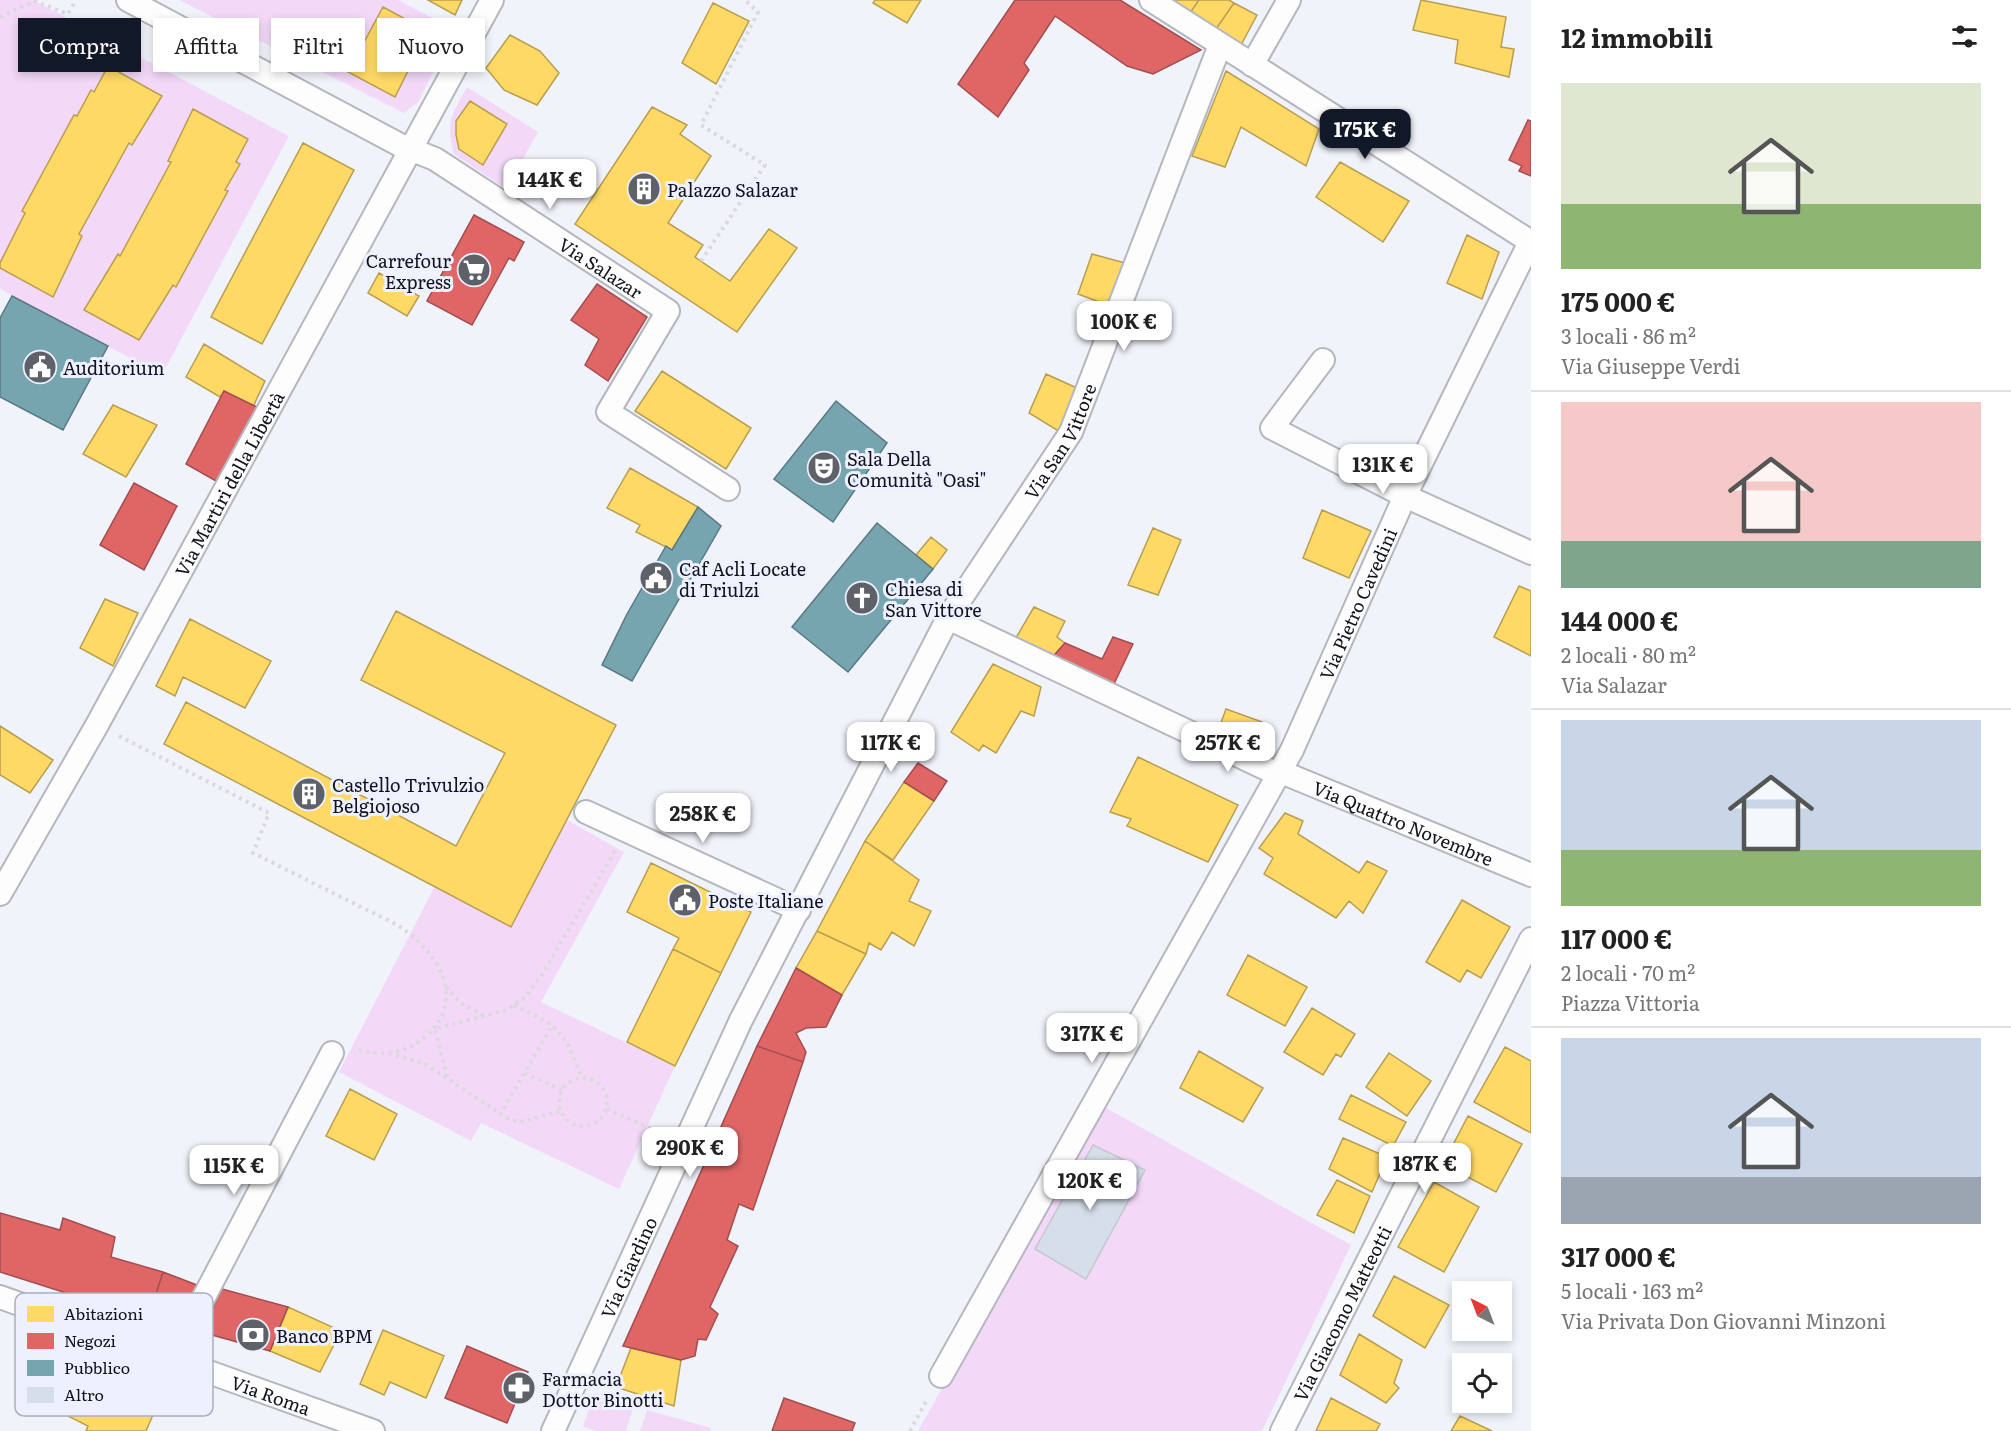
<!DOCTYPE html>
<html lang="it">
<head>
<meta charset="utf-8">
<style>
	body { margin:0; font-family:Literata,serif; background:#f2f2f2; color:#222; height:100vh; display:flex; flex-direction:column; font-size:22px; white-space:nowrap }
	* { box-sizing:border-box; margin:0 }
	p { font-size:20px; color:#767676 }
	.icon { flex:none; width:33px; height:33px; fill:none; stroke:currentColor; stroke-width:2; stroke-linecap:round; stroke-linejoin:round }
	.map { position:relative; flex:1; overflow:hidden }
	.drawer { display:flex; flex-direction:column; background:#fff; width:480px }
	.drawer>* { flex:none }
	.banner { position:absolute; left:18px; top:18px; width:570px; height:54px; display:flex; gap:12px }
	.needle { width:39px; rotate:318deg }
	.buttons { position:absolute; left:1452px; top:1281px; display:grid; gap:12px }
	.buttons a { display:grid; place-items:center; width:60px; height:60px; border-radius:0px; background:#fff; box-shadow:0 3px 9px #0003; font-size:30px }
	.price { position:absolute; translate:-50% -51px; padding:0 14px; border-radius:12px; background:#fff; color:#222; font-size:20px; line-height:39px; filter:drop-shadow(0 2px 3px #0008) }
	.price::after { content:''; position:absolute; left:50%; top:36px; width:18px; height:14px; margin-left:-9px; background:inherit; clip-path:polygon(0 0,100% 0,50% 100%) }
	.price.on { background:#111827; color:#fff }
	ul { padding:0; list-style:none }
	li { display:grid; align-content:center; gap:12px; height:318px; padding:0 30px }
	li+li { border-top:2px solid #e0e0e0 }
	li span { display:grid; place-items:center; height:186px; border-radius:0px; color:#555 }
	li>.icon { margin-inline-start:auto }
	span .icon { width:108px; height:108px; fill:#fffc; stroke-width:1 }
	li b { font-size:26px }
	h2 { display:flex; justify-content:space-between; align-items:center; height:72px; padding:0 30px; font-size:26px }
	.tag { padding:0 21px; border-radius:0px; background:#fff; box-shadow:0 3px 9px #0003; font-size:21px; line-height:54px }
	.tag.on { background:#111827; color:#fff }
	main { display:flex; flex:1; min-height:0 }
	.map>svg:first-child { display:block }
	.green { fill:#f3d8f8 }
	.homes { fill:#ffd966; stroke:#b89e50; stroke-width:1.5 }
	.shops { fill:#e06666; stroke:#a24d50; stroke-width:1.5 }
	.public { fill:#76a5af; stroke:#587983; stroke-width:1.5 }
	.building { fill:#d6dee9; stroke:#c3c8cf; stroke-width:1.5 }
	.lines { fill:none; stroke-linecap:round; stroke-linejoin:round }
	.street-casing { stroke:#b5b7bf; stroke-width:26 }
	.path { stroke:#dadadd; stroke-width:4; stroke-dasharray:3 4.5; stroke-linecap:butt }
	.street { stroke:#fdfdfe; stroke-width:22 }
	.labels { text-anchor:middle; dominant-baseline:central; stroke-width:6; stroke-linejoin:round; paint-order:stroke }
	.poi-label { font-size:18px; fill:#11131b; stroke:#edf1ff; text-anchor:start }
	.street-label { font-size:18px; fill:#11131b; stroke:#edf1ff }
	.key { fill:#edf1ff; stroke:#abaebb; stroke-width:1.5 }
	.key-label { font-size:16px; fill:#11131b }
</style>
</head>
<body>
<main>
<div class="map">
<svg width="1531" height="1431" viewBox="0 0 1531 1431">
	<rect width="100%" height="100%" fill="#f1f3fb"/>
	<path class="green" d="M0,0H33L289,136L162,375L0,289Z
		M179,0H398L454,29L419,101L404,113Z
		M467,87L538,132L506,189L454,154C445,122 452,114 467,87Z
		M567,820L624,852L541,1002L675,1066L619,1189L481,1123L471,1141L339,1072L435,886L511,927Z
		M1101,1105L1351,1245L1262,1431H918Z
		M594,1393L633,1408L626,1431H597L583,1427Z
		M647,1410L711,1428L710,1431H640Z"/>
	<path class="homes" d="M428,0H462L455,15Z
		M875,0H921L907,23L873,3Z
		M1172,0H1199L1190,13Z
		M1199,0H1229L1234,3L1216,29L1190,13Z
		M1421,0L1506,17L1501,47L1514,49L1509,77L1455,63L1458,40L1413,30Z
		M713,3L749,21L716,84L682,63Z
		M1234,3L1257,15L1241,45L1216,29Z
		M383,7L411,22L406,32L432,45L418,71L410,67L395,97L348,72Z
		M510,35L540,51L559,73L537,105L504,90L486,68Z
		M108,66L162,96L132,145L129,143L79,234L82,236L53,297L0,268V263L25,213L22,211L74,115L77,116L91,90L94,92Z
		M1226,71L1319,129L1306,166L1241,127L1225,167L1192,156Z
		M470,101L507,124L483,165L459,149L456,135V121Z
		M652,107L687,125L680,134L711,156L668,223L703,245L695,257L730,281L769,229L797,248L737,332L575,224Z
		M193,109L248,139L236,162L240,164L225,190L228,191L176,287L173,285L139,340L84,310L118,254L120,256L171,162L168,161Z
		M303,143L354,170L262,344L211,317Z
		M1340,162L1409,201L1383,242L1316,197Z
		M1467,235L1499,252L1482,299L1447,283Z
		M1092,254L1125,263L1110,306L1078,294Z
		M379,273L419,296L407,316L368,293Z
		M204,344L265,381L253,407L224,391L220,397L186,377Z
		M662,371L751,428L726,469L635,411Z
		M1046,374L1079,389L1060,432L1029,413Z
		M113,405L157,425L126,477L83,454Z
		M630,468L698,507L672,550L636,532L640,525L607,508Z
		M1322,510L1371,531L1349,578L1303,558Z
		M1153,528L1181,540L1158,595L1128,585Z
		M931,537L947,550L933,569L916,555Z
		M1519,586L1531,591V656L1494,637Z
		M105,599L138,613L113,666L80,648Z
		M1034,607L1065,621L1057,637L1065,643L1049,661L1013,643Z
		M396,611L616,725L511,927L164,744L186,702L456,846L505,753L361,680Z
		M190,619L271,661L245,708L183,677L175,696L156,686Z
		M993,664L1041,687L1034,716L1021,711L996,753L983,745L979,751L951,732Z
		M1226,709L1262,722L1252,752L1216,736Z
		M0,726L53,760L30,793L0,775Z
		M1138,757L1238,805L1208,862L1127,826L1131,819L1110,812Z
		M904,782L934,801L893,860L865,841Z
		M1285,813L1303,821L1298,834L1359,873L1367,861L1387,871L1363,913L1349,901L1336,918L1264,874L1273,858L1259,848Z
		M865,841L919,880L909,901L931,911L914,946L892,932L881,950L869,943L866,954L817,931Z
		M651,863L751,912L721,973L673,949L679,938L627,912Z
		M1462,900L1510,927L1481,978L1467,970L1460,982L1426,962Z
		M817,931L866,954L842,995L796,968Z
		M673,949L721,973L675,1066L627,1042Z
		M1248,955L1307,987L1285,1026L1227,995Z
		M1312,1008L1355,1034L1341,1057L1336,1054L1323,1075L1284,1052Z
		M1505,1047L1531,1061V1133L1474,1102Z
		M1199,1051L1263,1088L1243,1122L1180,1088Z
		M1389,1053L1431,1081L1407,1116L1366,1087Z
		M350,1089L397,1114L374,1160L326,1136Z
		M1351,1095L1406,1122L1393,1146L1339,1119Z
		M1468,1116L1522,1144L1496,1192L1443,1164Z
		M1343,1138L1387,1157L1372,1192L1329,1169Z
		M1337,1180L1370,1196L1354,1233L1317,1215Z
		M1434,1182L1479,1207L1444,1272L1398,1247Z
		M1394,1276L1449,1305L1425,1348L1373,1316Z
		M288,1307L341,1331L320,1372L270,1351Z
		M383,1330L444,1356L426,1398L390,1382L384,1395L360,1384Z
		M1359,1334L1402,1360L1394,1383L1399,1388L1386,1403L1340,1375Z
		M631,1348L681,1360L674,1406L616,1387Z
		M84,1364L162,1394L146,1431H86L88,1426L60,1412Z
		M1331,1398L1380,1424L1376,1431H1316Z
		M1460,1416L1492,1431H1451Z"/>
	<path class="shops" d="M1015,0H1120L1201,50L1153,74L1127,66L1055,16L1024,63L1029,70L998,117L958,84Z
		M1528,120L1531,121V176L1519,171L1522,166L1509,160Z
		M474,215L524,242L514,261L509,258L472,325L427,301Z
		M597,284L647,317L608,381L585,365L599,339L571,320Z
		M224,391L261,409L223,485L186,464Z
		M134,483L177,506L144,570L100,545Z
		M1113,637L1133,644L1112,688L1049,661L1065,643L1102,659Z
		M918,763L947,781L934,801L904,782Z
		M796,968L842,995L826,1027L806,1028L796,1033L806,1052L803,1062L757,1046Z
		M757,1046L803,1062L753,1210L739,1204L727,1240L738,1246L710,1307L718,1314L706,1340L698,1339L695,1356L681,1360L623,1346Z
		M0,1213L60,1230L63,1218L115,1237L111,1257L163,1272L148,1319L0,1272Z
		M163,1272L202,1287L177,1333L148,1319Z
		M222,1289L288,1307L270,1351L201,1332Z
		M467,1346L528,1372L507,1423L445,1398Z
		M784,1398L855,1423L852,1431H772Z"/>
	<path class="public" d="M12,296L108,346L63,430L0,397V318Z
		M836,401L887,443L833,522L774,479Z
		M698,507L721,526L632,681L602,665L627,614L666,546L672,550Z
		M877,523L933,569L848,672L792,627Z"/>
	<path class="building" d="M1093,1145L1145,1170L1086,1279L1035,1249Z"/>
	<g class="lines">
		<defs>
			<g id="street">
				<path id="s1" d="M128,0L400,145L435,159L668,311L608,412L728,489"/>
				<path d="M1151,0L1531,242"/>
				<path d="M1252,65L1289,0"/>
				<path d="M1323,360L1272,428L1405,496L1531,553"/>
				<path id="s2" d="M948,618L1271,771H1279L1531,875"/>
				<path d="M586,812L799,910"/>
				<path id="s3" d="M0,894L97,725L492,0"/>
				<path id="s4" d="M0,1297L373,1431"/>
				<path d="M172,1358L332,1053"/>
				<path id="s5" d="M941,1376L1292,750L1405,496L1530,242"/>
				<path id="s6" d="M553,1431L741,1020L948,618L1071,432L1220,45"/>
				<path id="s7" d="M1282,1431L1531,939"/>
			</g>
		</defs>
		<use href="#street" class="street-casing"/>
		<path class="path" d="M0,17L34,1L68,14L76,0
			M701,261L765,165L701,125L758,12L745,0
			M119,736L269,813L253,853C287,870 321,887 355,904C370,912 389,919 403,929C444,958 467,1006 420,1041C403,1054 375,1057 355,1048
			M446,987L460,1003L485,1016
			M514,1005C562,1029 562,1028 582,1078
			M389,1053L427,1065L510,1120L520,1122L560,1111
			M525,1073L562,1090
			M447,1077L435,1029L507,1010L524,998L540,978L615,851
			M559 1102a24 24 0 1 1 48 0a24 24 0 1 1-48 0Z
			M607,1109L661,1133
			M500,1115L553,1024
			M910,1431L928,1398"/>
		<use href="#street" class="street"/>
	</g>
	<defs>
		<symbol id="building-disc" viewBox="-11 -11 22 22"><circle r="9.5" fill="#5f6169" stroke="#edf1ff"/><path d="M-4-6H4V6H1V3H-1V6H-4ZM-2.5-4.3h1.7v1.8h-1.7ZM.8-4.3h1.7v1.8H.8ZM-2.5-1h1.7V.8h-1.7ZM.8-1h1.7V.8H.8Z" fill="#fff"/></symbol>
		<symbol id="supermarket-disc" viewBox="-11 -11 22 22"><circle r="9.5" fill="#5f6169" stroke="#edf1ff"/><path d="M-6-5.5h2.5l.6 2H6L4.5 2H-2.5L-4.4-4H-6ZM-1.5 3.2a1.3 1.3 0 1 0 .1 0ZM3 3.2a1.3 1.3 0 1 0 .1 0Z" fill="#fff"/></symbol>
		<symbol id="civic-disc" viewBox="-11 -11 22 22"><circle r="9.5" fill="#5f6169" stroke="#edf1ff"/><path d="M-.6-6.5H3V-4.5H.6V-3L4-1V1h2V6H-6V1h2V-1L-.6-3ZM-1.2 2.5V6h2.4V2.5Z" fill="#fff"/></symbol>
		<symbol id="theatre-disc" viewBox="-11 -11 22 22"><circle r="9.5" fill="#5f6169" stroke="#edf1ff"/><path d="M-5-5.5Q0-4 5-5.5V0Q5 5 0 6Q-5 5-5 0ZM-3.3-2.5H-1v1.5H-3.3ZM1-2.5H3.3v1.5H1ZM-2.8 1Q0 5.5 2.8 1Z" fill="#fff"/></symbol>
		<symbol id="church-disc" viewBox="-11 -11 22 22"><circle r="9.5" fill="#5f6169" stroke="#edf1ff"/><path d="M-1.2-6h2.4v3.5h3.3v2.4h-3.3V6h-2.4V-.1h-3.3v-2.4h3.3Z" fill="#fff"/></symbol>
		<symbol id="bank-disc" viewBox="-11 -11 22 22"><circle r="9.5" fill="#5f6169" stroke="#edf1ff"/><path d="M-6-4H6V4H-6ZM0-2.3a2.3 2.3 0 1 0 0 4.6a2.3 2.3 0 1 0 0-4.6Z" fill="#fff"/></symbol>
		<symbol id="pharmacy-disc" viewBox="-11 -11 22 22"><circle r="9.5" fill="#5f6169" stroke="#edf1ff"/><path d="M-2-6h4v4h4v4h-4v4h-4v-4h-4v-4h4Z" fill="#fff"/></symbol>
	</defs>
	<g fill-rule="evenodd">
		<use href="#building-disc" x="625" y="170" width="38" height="38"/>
		<use href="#supermarket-disc" x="455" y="251" width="38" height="38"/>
		<use href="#civic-disc" x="21" y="348" width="38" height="38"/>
		<use href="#theatre-disc" x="805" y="449" width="38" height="38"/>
		<use href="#civic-disc" x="637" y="559" width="38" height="38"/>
		<use href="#church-disc" x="843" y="579" width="38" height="38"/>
		<use href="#building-disc" x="290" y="775" width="38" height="38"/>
		<use href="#civic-disc" x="666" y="881" width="38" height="38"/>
		<use href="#bank-disc" x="234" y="1316" width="38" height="38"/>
		<use href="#pharmacy-disc" x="500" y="1369" width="38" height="38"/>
	</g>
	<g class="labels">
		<g class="poi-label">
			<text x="667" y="189">Palazzo Salazar</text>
			<text x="451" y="260" text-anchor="end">Carrefour<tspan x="451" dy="21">Express</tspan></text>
			<text x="63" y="367">Auditorium</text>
			<text x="847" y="458">Sala Della<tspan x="847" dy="21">Comunità "Oasi"</tspan></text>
			<text x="679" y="568">Caf Acli Locate<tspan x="679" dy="21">di Triulzi</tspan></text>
			<text x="885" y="588">Chiesa di<tspan x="885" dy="21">San Vittore</tspan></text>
			<text x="332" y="784">Castello Trivulzio<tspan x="332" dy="21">Belgiojoso</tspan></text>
			<text x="708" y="900">Poste Italiane</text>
			<text x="276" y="1335">Banco BPM</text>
			<text x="542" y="1378">Farmacia<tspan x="542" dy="21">Dottor Binotti</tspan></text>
		</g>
		<g class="street-label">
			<text stroke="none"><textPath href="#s1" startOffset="544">Via Salazar</textPath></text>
			<text stroke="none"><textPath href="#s6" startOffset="1114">Via San Vittore</textPath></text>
			<text stroke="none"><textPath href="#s3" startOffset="470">Via Martiri della Libertà</textPath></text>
			<text stroke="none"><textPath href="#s5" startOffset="878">Via Pietro Cavedini</textPath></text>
			<text stroke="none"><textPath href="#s2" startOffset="500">Via Quattro Novembre</textPath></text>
			<text stroke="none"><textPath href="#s6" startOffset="180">Via Giardino</textPath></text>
			<text stroke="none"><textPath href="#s7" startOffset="132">Via Giacomo Matteotti</textPath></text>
			<text stroke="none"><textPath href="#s4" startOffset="288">Via Roma</textPath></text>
		</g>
	</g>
	<rect x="15" y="1293" width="198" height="123" rx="9" class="key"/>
	<rect x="27" y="1306" width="27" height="16" fill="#ffd966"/>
	<rect x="27" y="1333" width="27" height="16" fill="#e06666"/>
	<rect x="27" y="1360" width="27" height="16" fill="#76a5af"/>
	<rect x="27" y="1387" width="27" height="16" fill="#d6dee9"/>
	<g class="key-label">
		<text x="64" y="1320">Abitazioni</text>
		<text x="64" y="1347">Negozi</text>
		<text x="64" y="1374">Pubblico</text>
		<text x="64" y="1401">Altro</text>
	</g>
</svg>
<div class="buttons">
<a><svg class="needle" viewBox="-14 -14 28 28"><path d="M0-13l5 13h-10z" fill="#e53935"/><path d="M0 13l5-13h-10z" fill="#767676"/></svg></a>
<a><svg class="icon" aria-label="locate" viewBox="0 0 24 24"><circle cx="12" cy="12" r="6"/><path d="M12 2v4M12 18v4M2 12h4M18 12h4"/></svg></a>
</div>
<b class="price on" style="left:1365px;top:160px">175K €</b>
<b class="price" style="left:550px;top:210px">144K €</b>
<b class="price" style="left:1124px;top:352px">100K €</b>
<b class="price" style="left:1383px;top:495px">131K €</b>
<b class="price" style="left:891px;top:773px">117K €</b>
<b class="price" style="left:1228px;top:773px">257K €</b>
<b class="price" style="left:703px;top:844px">258K €</b>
<b class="price" style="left:1092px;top:1064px">317K €</b>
<b class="price" style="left:690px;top:1178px">290K €</b>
<b class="price" style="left:1425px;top:1194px">187K €</b>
<b class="price" style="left:234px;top:1196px">115K €</b>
<b class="price" style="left:1090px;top:1211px">120K €</b>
<div class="banner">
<a class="tag on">Compra</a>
<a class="tag">Affitta</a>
<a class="tag">Filtri</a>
<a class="tag">Nuovo</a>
</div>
</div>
<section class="drawer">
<h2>12 immobili<svg class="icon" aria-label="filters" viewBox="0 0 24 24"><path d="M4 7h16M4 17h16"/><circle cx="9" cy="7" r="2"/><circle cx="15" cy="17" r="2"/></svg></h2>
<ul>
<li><span style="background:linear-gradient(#dfe7d0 65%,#8fb573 0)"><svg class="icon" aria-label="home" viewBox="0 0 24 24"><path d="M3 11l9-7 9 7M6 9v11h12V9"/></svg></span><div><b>175 000 €</b><p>3 locali · 86 m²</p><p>Via Giuseppe Verdi</p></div></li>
<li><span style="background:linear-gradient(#f6c9c9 75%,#7fa58c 0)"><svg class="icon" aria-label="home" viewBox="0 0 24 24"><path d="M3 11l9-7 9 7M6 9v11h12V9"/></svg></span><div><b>144 000 €</b><p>2 locali · 80 m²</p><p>Via Salazar</p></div></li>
<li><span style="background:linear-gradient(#c9d6e8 70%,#8fb573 0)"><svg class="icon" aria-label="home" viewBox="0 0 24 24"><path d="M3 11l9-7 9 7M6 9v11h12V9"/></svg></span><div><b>117 000 €</b><p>2 locali · 70 m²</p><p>Piazza Vittoria</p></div></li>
<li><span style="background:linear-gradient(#c9d6e8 75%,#9aa5b1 0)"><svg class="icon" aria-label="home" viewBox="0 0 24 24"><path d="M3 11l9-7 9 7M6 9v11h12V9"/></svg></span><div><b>317 000 €</b><p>5 locali · 163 m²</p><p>Via Privata Don Giovanni Minzoni</p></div></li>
</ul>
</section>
</main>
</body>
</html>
